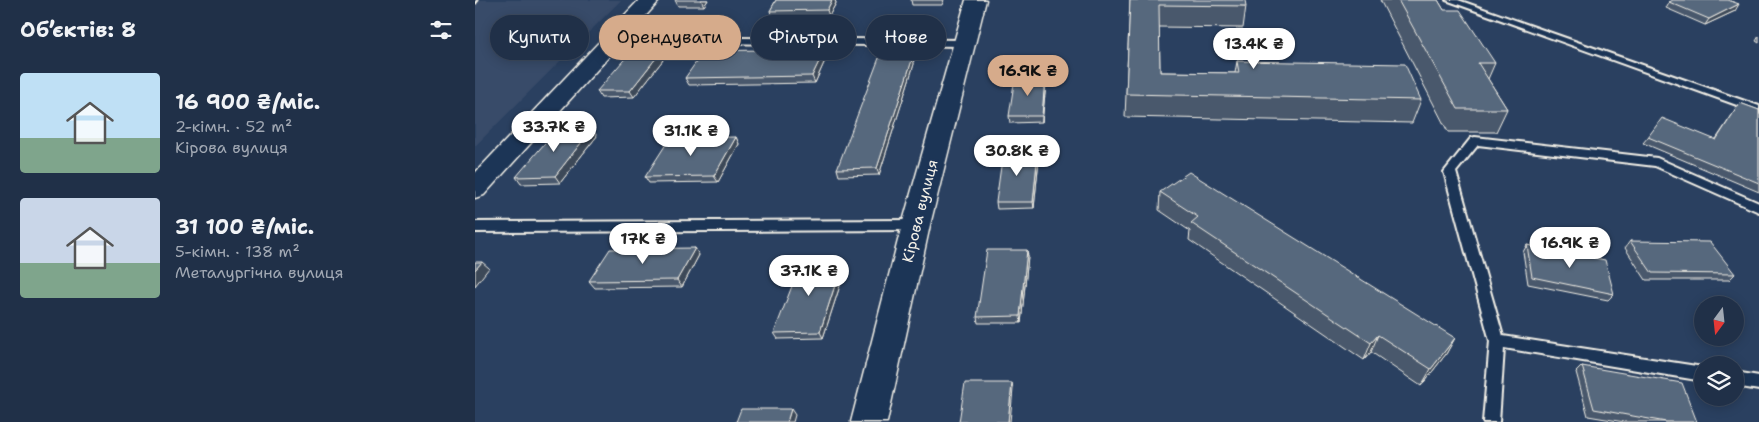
<!DOCTYPE html>
<html lang="uk">
<head>
<meta charset="utf-8">
<style>
	body { margin:0; font-family:"Shantell Sans",sans-serif; background:#28384f; color:#f1f3f6; height:100vh; display:flex; flex-direction:column; font-size:19px; white-space:nowrap }
	* { box-sizing:border-box; margin:0 }
	p { font-size:16px; color:#a2a9b4 }
	.icon { flex:none; width:28px; height:28px; fill:none; stroke:currentColor; stroke-width:2; stroke-linecap:round; stroke-linejoin:round }
	.map { position:relative; flex:1; overflow:hidden }
	.details { display:flex; flex-direction:column; background:#203048; width:475px }
	.details>* { flex:none }
	.guide { position:absolute; left:15px; top:15px; width:475px; height:45px; display:flex; gap:10px }
	.needle { width:32px; rotate:195deg }
	.buttons { position:absolute; left:1219px; top:296px; display:grid; gap:10px }
	.buttons a { display:grid; place-items:center; width:50px; height:50px; border-radius:50%; background:#203048; box-shadow:0 2px 12px #0003,0 0 0 1px #3d4b60; font-size:25px }
	.price { position:absolute; translate:-50% -42px; padding:0 11px; border-radius:18px; background:#fff; color:#222; font-size:16px; line-height:32px; filter:drop-shadow(0 1px 2px #0008) }
	.price::after { content:''; position:absolute; left:50%; top:30px; width:15px; height:11px; margin-left:-8px; background:inherit; clip-path:polygon(0 0,100% 0,50% 100%) }
	.price.current { background:#d6ab8b; color:#111 }
	ul { padding:0; list-style:none }
	li { display:flex; align-items:center; gap:15px; height:125px; padding:0 20px }
	li span { display:grid; place-items:center; flex:none; width:140px; height:100px; border-radius:5px; color:#555 }
	li>.icon { margin-inline-start:auto }
	span .icon { width:60px; height:60px; fill:#fffc; stroke-width:1 }
	li b { font-size:21px }
	h2 { display:flex; justify-content:space-between; align-items:center; height:60px; padding:0 20px; font-size:21px }
	.tag { padding:0 18px; border-radius:22px; background:#203048; box-shadow:0 2px 12px #0003,0 0 0 1px #3d4b60; font-size:18px; line-height:45px }
	.tag.current { background:#d6ab8b; color:#111 }
	main { display:flex; flex:1; min-height:0 }
	.map>svg:first-child { display:block }
	.built { fill:#374c69 }
	.lines { fill:none; stroke-linecap:round; stroke-linejoin:round }
	.lane-casing { stroke:#f4f1e8; stroke-width:4 }
	.secondary-casing { stroke:#f4f1e8; stroke-width:3 }
	.lane { fill:#1d3557; fill-rule:evenodd }
	.secondary { fill:#1d3557; fill-rule:evenodd }
	.rail { stroke:#f4f1e8; stroke-width:3; stroke-dasharray:6 3; stroke-linecap:butt }
	.wall { fill:#4a596c; stroke:#f4f1e8 }
	.shaded-wall { fill:#3c4858; stroke:#f4f1e8 }
	.building { fill:#56677d; stroke:#f4f1e8 }
	.labels { text-anchor:middle; dominant-baseline:central; stroke-width:4.5; stroke-linejoin:round; paint-order:stroke }
	.street-label { font-size:15px; fill:#f4f1e8; stroke:#1d3557 }
</style>
</head>
<body>
<main>
<section class="details">
<h2>Об’єктів: 8<svg class="icon" aria-label="filters" viewBox="0 0 24 24"><path d="M4 7h16M4 17h16"/><circle cx="9" cy="7" r="2"/><circle cx="15" cy="17" r="2"/></svg></h2>
<ul>
<li><span style="background:linear-gradient(#bfe0f5 65%,#7fa58c 0)"><svg class="icon" aria-label="home" viewBox="0 0 24 24"><path d="M3 11l9-7 9 7M6 9v11h12V9"/></svg></span><div><b>16 900 ₴/міс.</b><p>2-кімн. · 52 m²</p><p>Кірова вулиця</p></div></li>
<li><span style="background:linear-gradient(#c9d6e8 65%,#7fa58c 0)"><svg class="icon" aria-label="home" viewBox="0 0 24 24"><path d="M3 11l9-7 9 7M6 9v11h12V9"/></svg></span><div><b>31 100 ₴/міс.</b><p>5-кімн. · 138 m²</p><p>Металургічна вулиця</p></div></li>
</ul>
</section>
<div class="map">
<svg width="1284" height="422" viewBox="0 0 1284 422">
	<rect width="100%" height="100%" fill="#2a4060"/>
	<filter id="ink" filterUnits="userSpaceOnUse"><feTurbulence type="fractalNoise" baseFrequency=".02" numOctaves="2"/><feDisplacementMap in="SourceGraphic" scale="10" xChannelSelector="R" yChannelSelector="G"/><feConvolveMatrix kernelMatrix="1 2 1 2 8 2 1 2 1" color-interpolation-filters="sRGB"/></filter>
	<g filter="url(#ink)">
		<path class="built" d="M0,0H146L0,146Z"/>
		<g class="lines">
			<defs>
				<path id="lane" d="M971,0H983L1284,106V113Z
					M137,37L490,40L495,43L490,46L134,42L132,40Z
					M1000,137L1182,158L1284,203V212L1180,166L1003,145L981,172L1028,336L1228,367V381L1029,348L1024,422H1008L1015,341L969,172L996,138Z
					M441,220L446,222L447,225L446,228L441,230L0,232V222Z
					M1260,372L1284,376V390L1260,386Z"/>
				<path id="secondary" d="M164,0H185L9,195L0,198V173Z
					M491,0H511L455,225L412,422H376L427,225Z"/>
			</defs>
			<use href="#lane" class="lane-casing"/>
			<use href="#secondary" class="secondary-casing"/>
			<use href="#lane" class="lane"/>
			<use href="#secondary" class="secondary"/>
			<path class="rail" d="M0,4L3,0"/>
		</g>
		<path class="wall" d="M200,0H233L229,6H203Z
			M301,0H360L361,3L354,16L297,17L295,11Z
			M436,0H469L467,5H437Z
			M655,0L771,6L768,28L684,27L685,72L760,73L762,61L946,100L937,123L650,117L651,94Z
			M905,0H963L969,10L1020,63L1013,79L1032,109L1021,132H973Z
			M1194,2L1260,11L1230,25L1191,8Z
			M1284,36V43L1281,41Z
			M352,56L340,83L214,85L210,78Z
			M438,57L439,64L404,175L364,176L362,169Z
			M188,60L159,97L126,98L122,91Z
			M570,77L571,84L567,122L535,123L534,116Z
			M1265,103L1284,110V192L1168,143L1173,137L1241,139Z
			M122,136L85,183L46,184L41,177Z
			M261,137L264,144L243,182L174,183L170,177Z
			M564,159L559,208L522,209L521,202Z
			M685,192L980,338L971,354L946,386L896,352L889,360L714,240L715,231L684,210Z
			M1155,241L1260,274L1254,280H1171L1150,248Z
			M1052,245L1139,294L1133,300L1053,284L1048,252Z
			M220,248L224,255L207,287L120,288L114,281Z
			M552,250L553,257L546,323H503L502,317Z
			M371,267L348,338L303,339L299,333Z
			M1107,366L1222,422H1149L1113,416L1101,372Z"/>
		<path class="shaded-wall" d="M226,0H233L229,6Z
			M357,0H360L361,3L354,16L352,10Z
			M1264,4L1260,11L1230,25L1234,19Z
			M350,49L352,56L340,83L337,76Z
			M185,53L188,60L159,97L155,91Z
			M438,57L439,64L404,175L402,168Z
			M570,77L571,84L567,122V116Z
			M117,129L122,136L85,183L80,176Z
			M261,137L264,144L243,182L239,176Z
			M563,152L564,159L559,208L558,202Z
			M220,248L224,255L207,287L202,280Z
			M552,250L553,257L546,323L545,316Z
			M368,260L371,267L348,338L345,332Z
			M7,262L14,268L0,286V270Z
			M903,335L896,352L889,360L896,343Z
			M980,338L971,354L946,386L956,369Z
			M537,383L538,389L535,422H533Z
			M316,409L320,415L318,422H312Z"/>
		<path class="building" d="M301,0H357L352,10L295,11Z
			M655,0H770L771,6L684,5L685,72L764,73L762,61L930,64L946,100L651,94Z
			M923,0H963L969,10H985L1020,63H1003L1032,109H983Z
			M1198,0H1253L1264,4L1234,19L1194,2Z
			M350,49L337,76L210,78L229,51Z
			M185,53L155,91H122L154,54Z
			M438,57L402,168L362,169L404,58Z
			M540,77H570L567,116H534Z
			M1265,103L1284,110V183L1173,137L1187,118L1241,140Z
			M117,129L80,176L41,177L81,130Z
			M261,137L239,176L170,177L195,138Z
			M528,152H563L558,202H521Z
			M714,172L980,338L956,369L903,335L896,343L716,223L723,217L685,192Z
			M1155,241L1235,242L1260,274L1177,273Z
			M1052,245L1130,260L1139,294L1057,277Z
			M220,248L202,280L114,281L135,249Z
			M512,250H552L545,316L502,317Z
			M327,260H368L345,332L299,333Z
			M0,262H7L0,270Z
			M1107,366L1207,383L1222,422H1191L1119,409Z
			M490,383H537L533,422H484Z
			M266,409H316L312,422H261Z"/>
	</g>
	<g class="labels">
		<g class="street-label">
			<text transform="translate(445 211) rotate(-76)">Кірова вулиця</text>
		</g>
	</g>
</svg>
<div class="buttons">
<a><svg class="needle" viewBox="-14 -14 28 28"><path d="M0-13l5 13h-10z" fill="#e53935"/><path d="M0 13l5-13h-10z" fill="#a2a9b4"/></svg></a>
<a><svg class="icon" aria-label="layers" viewBox="0 0 24 24"><path d="M12 4l9 5-9 5-9-5zM3 14l9 5 9-5"/></svg></a>
</div>
<b class="price" style="left:779px;top:70px">13.4K ₴</b>
<b class="price current" style="left:553px;top:97px">16.9K ₴</b>
<b class="price" style="left:79px;top:153px">33.7K ₴</b>
<b class="price" style="left:216px;top:157px">31.1K ₴</b>
<b class="price" style="left:542px;top:177px">30.8K ₴</b>
<b class="price" style="left:168px;top:265px">17K ₴</b>
<b class="price" style="left:1095px;top:269px">16.9K ₴</b>
<b class="price" style="left:334px;top:297px">37.1K ₴</b>
<div class="guide">
<a class="tag">Купити</a>
<a class="tag current">Орендувати</a>
<a class="tag">Фільтри</a>
<a class="tag">Нове</a>
</div>
</div>
</main>
</body>
</html>
